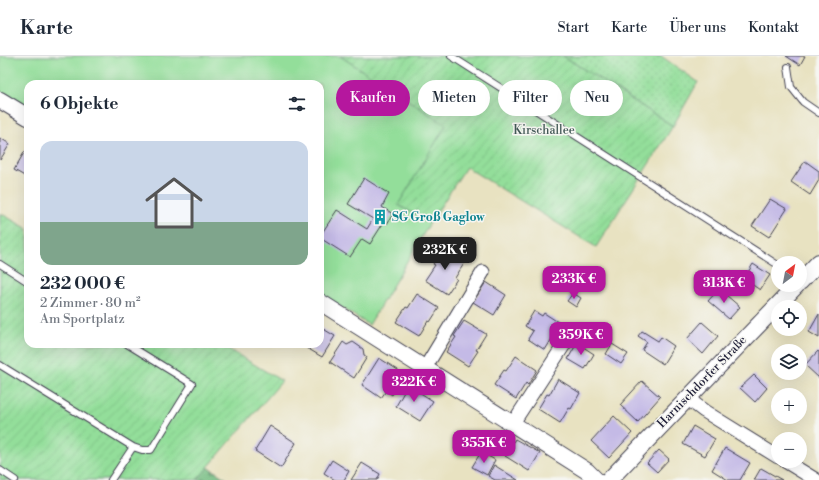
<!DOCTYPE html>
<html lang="de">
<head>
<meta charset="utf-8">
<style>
	body { margin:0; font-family:"Libre Bodoni",serif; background:#f2f2f3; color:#1f2937; height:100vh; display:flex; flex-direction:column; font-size:15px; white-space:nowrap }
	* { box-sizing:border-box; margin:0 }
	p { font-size:13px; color:#747a83 }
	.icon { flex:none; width:22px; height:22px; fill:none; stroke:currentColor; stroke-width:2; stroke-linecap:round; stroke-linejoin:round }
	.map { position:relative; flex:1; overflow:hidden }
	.side { position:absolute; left:24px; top:24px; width:300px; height:268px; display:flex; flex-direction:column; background:#fff; border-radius:12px; box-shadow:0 4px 16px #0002 }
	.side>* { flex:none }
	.banner { position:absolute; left:336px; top:24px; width:380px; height:36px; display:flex; gap:8px }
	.needle { width:26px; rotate:32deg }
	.buttons { position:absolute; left:771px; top:200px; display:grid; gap:8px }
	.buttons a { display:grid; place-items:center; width:36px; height:36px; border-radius:50%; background:#fff; box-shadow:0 4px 16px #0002; font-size:20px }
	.price { position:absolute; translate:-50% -34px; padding:0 9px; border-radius:8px; background:#b5179e; color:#fff; font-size:13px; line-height:26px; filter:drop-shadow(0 1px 2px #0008) }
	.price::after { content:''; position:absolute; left:50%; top:24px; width:12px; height:9px; margin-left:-6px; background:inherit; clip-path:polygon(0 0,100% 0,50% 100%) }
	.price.selected { background:#222; color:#fff }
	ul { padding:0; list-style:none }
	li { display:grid; align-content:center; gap:8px; height:212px; padding:0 16px }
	li span { display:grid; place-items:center; height:124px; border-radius:12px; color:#555 }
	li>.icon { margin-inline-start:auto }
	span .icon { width:72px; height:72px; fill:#fffc; stroke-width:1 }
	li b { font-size:17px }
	h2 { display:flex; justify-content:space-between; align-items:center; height:48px; padding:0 16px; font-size:17px }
	.tag { padding:0 14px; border-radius:18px; background:#fff; box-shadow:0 4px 16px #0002; font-size:14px; line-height:36px }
	.tag.selected { background:#b5179e; color:#fff }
	header { display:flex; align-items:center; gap:24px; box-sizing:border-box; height:56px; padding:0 20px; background:#fff; border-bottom:1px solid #e0e1e3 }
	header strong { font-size:19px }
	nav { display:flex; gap:22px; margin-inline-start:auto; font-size:14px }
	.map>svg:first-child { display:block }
	.grass { fill:url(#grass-dots); stroke:#5a806a }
	.forest { fill:url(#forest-firs); stroke:#4c705e }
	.park { fill:#93de9a; stroke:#5a806a }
	.garden { fill:url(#garden-furrows); stroke:#5a806a }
	.building { fill:#c4bae6 }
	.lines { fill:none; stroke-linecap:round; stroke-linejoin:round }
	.service-casing { stroke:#403f4f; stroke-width:8 }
	.minor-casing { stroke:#403f4f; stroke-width:15 }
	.tertiary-casing { stroke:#403f4f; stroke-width:18 }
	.service { stroke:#fff; stroke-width:6 }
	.minor { stroke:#fff; stroke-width:13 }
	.tertiary { stroke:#fff; stroke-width:16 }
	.labels { text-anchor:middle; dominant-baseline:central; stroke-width:3; stroke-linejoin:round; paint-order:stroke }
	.park-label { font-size:12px; fill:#445a58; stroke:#f6f6f2 }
	.culture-label { font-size:12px; font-weight:bold; fill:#0d838f; stroke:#f6f6f2; text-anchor:start }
	.street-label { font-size:12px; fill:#22223b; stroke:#f6f6f2 }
</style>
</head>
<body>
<header>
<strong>Karte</strong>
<nav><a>Start</a><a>Karte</a><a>Über uns</a><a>Kontakt</a></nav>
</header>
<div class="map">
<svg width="819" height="424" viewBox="0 0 819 424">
	<defs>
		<pattern id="grass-dots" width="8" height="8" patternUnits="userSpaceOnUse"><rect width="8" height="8" fill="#93de9a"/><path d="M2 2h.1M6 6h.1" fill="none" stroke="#7ebe86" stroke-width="1.8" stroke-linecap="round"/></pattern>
		<pattern id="forest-firs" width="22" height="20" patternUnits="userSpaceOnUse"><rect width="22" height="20" fill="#76bd82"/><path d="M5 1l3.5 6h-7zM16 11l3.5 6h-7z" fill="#60996c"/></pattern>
		<pattern id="garden-furrows" width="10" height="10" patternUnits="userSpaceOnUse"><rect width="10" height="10" fill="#93de9a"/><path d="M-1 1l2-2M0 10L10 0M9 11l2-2" fill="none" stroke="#7ebe86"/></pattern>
	</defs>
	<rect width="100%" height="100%" fill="#f6f6f2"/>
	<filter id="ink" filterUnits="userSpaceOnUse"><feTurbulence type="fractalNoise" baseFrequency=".025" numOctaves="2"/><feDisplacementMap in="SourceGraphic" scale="8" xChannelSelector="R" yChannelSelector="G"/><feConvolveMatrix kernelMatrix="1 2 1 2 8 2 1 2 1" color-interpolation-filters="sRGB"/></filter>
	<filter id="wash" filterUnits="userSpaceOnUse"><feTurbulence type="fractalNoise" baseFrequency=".012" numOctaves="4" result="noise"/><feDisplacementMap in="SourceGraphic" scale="16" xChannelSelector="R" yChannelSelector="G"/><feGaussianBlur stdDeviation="0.9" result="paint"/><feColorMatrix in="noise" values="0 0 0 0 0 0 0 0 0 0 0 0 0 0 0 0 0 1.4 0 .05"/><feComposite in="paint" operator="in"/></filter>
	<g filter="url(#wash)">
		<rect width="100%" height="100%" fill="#e8e2c1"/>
		<path class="grass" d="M563,0H661L698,26L673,70Z"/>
		<path class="forest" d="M208,411L228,424H197Z"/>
		<path class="park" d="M0,0H340L447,69L399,148L430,167L369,269L320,238V28H28V53L0,35Z"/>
		<path class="garden" d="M340,0H563L673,70L596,191L466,111L430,167L398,149L446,69Z
			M0,157L28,173V288H220L282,325L197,424H0Z"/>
		<g id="blocks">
			<path class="building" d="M786,0H805L800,9Z
				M0,82L10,88L0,104Z
				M25,95L28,97V122L14,114Z
				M805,105L819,115V124L810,139L791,126Z
				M364,122L389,138L382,151L393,158L387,168L384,166L370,188L362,183L350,201L320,182V180L337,154L367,173L373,163L348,148Z
				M770,143L787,153L769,181L752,170Z
				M443,192L465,206L455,222L457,223L447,238L425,224L435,209L433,208Z
				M753,208L770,219L760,234L744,223Z
				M486,226L506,239L494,259L473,246Z
				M719,233L740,251L729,263L708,245Z
				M573,237L581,242L576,251L567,245Z
				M417,238L439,252L430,266L428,265L419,280L396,266L406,251L408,252Z
				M534,255L542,260L544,257L561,268L545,294L528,283L533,275L525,270Z
				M819,258V282L809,276Z
				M464,265L486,278L476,294L478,295L468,310L446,296L456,281L454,280Z
				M702,266L718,280L703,298L687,283Z
				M320,271L335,280L322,301L302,289L303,288H320Z
				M642,275L658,285L661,281L674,290L663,308L642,294L647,286L638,280Z
				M343,286L347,289L353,286L363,293L364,299L367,301L354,322L330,306Z
				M577,287L594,298L585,313L568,303Z
				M612,288L628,298L621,308L606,298Z
				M818,295L819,296V322L805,309Z
				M516,300L537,314L528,329L526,327L516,343L494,329L504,314L506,315Z
				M379,302L398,314L397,316L404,320L392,339L386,335L381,342L362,329Z
				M754,319L767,332L755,346L740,332Z
				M558,323L580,337L571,353L569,352L560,367L538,353L547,338L549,339Z
				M642,325L660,341L638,366L620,349Z
				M408,329L433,345L420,365L396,350Z
				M614,360L632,377L609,402L591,385Z
				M270,370L296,387L281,412L255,395Z
				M693,370L715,383L705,400L683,388Z
				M515,383L540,397L529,415L505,400Z
				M725,392L750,407L740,424H728L712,414Z
				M659,394L669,403L657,416L647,407Z
				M481,396L495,404L487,419L472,411Z
				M332,404L349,415L344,424H335L324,417Z
				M362,407L380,418L377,424H351Z
				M494,409L518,424H495L488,420Z
				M761,412L782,424H754Z"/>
		</g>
	</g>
	<g filter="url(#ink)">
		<use href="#blocks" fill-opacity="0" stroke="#403f4f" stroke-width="1"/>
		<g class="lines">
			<defs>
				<path id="service" d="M451,0L778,209
					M788,11L791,31L803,46L819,57
					M0,208L28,226
					M0,309L133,391
					M0,414L15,424
					M111,424L133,391L142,394H151L192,328L127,288"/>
				<path id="minor" d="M425,312L483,216
					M687,342L704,355L778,401
					M513,367L573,275
					M785,405L816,424"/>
				<path id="tertiary" d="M0,44L28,61
					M800,226L819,206
					M320,246L587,415L596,424
					M609,424L797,229"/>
			</defs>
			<use href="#service" class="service-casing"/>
			<use href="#minor" class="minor-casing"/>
			<use href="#tertiary" class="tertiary-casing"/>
			<use href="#service" class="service"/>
			<use href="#minor" class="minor"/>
			<use href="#tertiary" class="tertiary"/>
		</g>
	</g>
	<defs>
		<symbol id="building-bare" viewBox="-9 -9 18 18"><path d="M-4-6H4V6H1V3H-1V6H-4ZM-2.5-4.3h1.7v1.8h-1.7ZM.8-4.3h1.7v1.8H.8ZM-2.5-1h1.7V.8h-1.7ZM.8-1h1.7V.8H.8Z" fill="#0f9aa8" stroke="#f6f6f2" stroke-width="2.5" paint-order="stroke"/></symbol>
	</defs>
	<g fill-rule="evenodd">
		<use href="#building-bare" x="369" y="150" width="22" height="22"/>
	</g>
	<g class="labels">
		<g class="park-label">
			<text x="544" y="74">Kirschallee</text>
		</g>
		<g class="culture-label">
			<text x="392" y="161">SG Groß Gaglow</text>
		</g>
		<g class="street-label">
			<text transform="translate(702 326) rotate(-46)">Harnischdorfer Straße</text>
		</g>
	</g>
</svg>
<div class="buttons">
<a><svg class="needle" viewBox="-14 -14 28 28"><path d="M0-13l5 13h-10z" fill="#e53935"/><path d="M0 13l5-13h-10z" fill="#747a83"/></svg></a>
<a><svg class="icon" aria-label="locate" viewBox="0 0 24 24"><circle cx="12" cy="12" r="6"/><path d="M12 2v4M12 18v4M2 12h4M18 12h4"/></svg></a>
<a><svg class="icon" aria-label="layers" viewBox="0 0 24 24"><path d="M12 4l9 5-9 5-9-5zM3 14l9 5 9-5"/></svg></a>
<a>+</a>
<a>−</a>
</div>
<b class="price selected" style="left:445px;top:215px">232K €</b>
<b class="price" style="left:574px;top:244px">233K €</b>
<b class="price" style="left:724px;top:248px">313K €</b>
<b class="price" style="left:581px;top:300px">359K €</b>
<b class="price" style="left:414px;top:347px">322K €</b>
<b class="price" style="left:484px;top:408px">355K €</b>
<div class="banner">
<a class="tag selected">Kaufen</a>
<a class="tag">Mieten</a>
<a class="tag">Filter</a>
<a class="tag">Neu</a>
</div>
<section class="side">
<h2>6 Objekte<svg class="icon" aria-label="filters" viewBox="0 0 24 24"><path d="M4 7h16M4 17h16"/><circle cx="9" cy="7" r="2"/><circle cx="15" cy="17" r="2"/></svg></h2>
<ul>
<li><span style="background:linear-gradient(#c9d6e8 65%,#7fa58c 0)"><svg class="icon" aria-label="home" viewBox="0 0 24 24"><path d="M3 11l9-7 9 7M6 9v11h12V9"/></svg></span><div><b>232 000 €</b><p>2 Zimmer · 80 m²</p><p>Am Sportplatz</p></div></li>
</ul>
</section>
</div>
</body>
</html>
